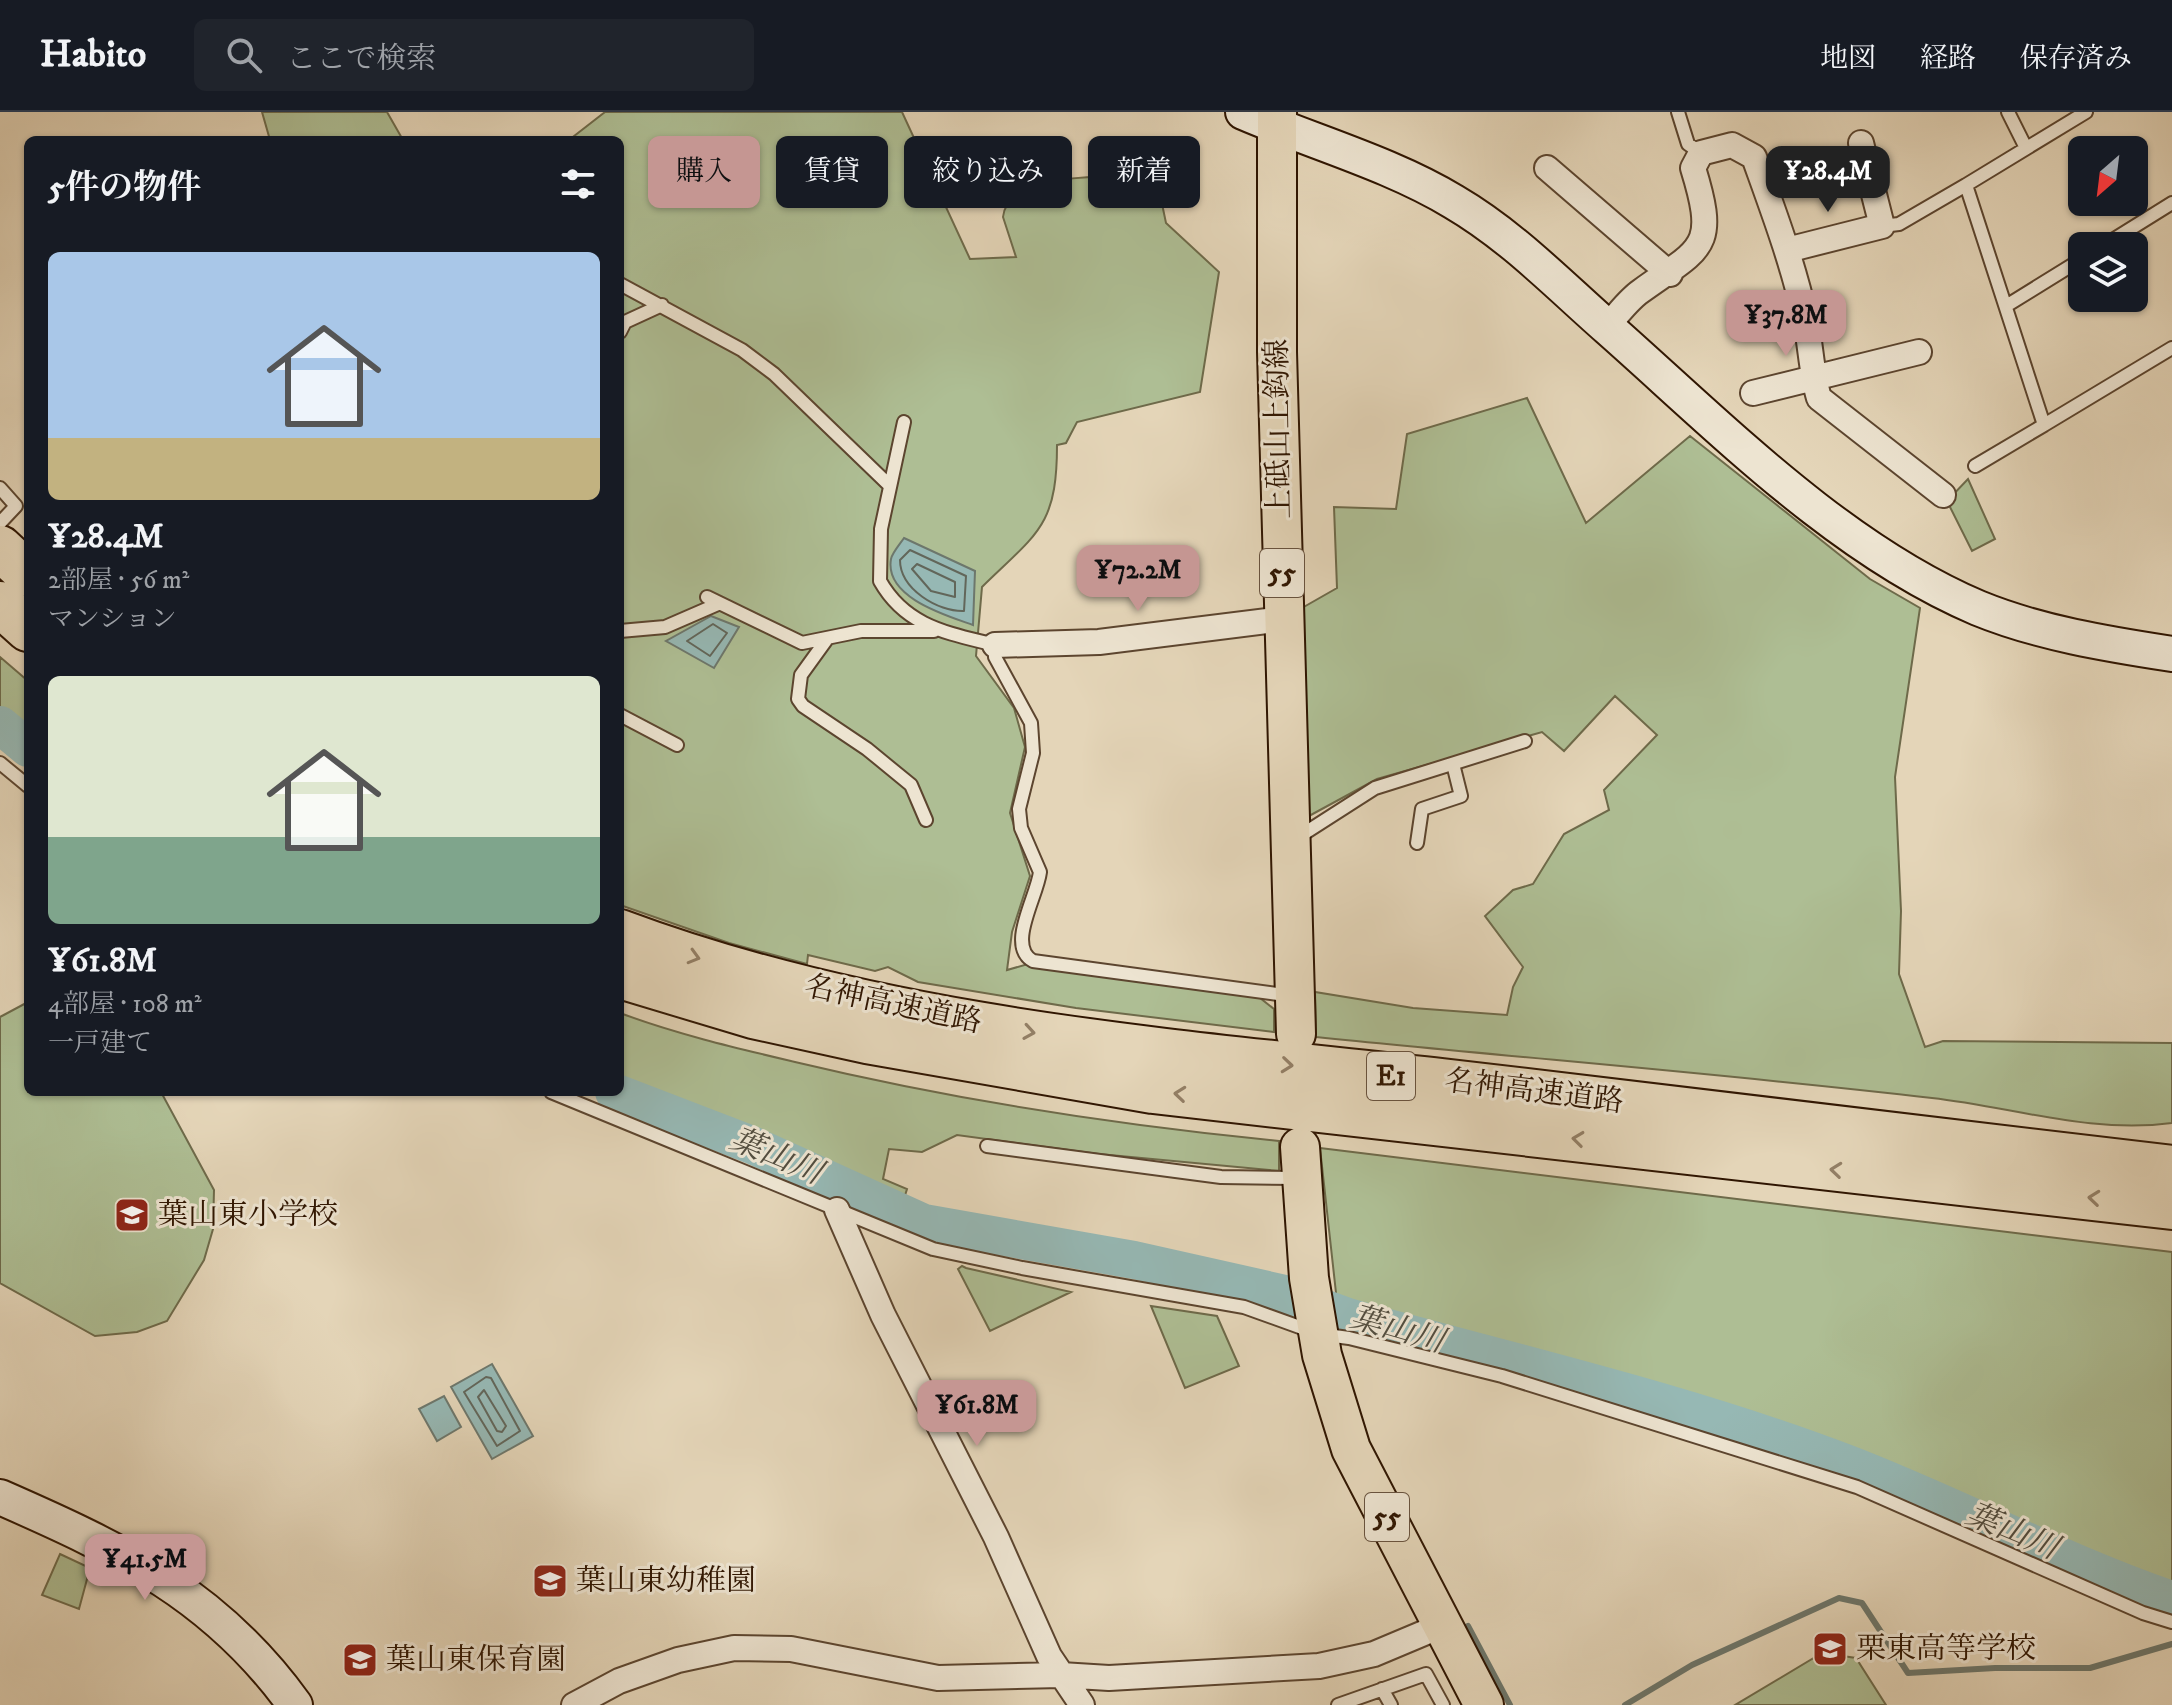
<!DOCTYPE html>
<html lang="ja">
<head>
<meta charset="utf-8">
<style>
	body { margin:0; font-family:"IM FELL DW Pica","Noto Serif JP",serif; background:#20242c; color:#f1f3f6; height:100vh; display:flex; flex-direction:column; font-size:30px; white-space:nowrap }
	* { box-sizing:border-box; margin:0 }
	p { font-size:26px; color:#9ea1a6 }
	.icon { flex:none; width:44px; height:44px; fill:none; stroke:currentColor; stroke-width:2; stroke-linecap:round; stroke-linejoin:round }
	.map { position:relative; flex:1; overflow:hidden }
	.panel { position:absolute; left:24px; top:24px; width:600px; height:960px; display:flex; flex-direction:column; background:#171b24; border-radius:12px; box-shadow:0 2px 6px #0004 }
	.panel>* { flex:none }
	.guide { position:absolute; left:648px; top:24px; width:760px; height:72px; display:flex; gap:16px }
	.needle { width:52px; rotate:208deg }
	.buttons { position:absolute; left:2068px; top:24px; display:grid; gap:16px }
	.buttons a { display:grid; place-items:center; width:80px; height:80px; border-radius:12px; background:#171b24; box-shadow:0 2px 6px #0004; font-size:40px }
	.price { position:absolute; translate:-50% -68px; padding:0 18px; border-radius:16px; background:#c59692; color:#111; font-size:26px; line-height:52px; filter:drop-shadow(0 2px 4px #0008) }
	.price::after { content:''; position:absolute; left:50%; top:48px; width:24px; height:18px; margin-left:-12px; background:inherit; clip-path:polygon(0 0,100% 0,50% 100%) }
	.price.selected { background:#222; color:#fff }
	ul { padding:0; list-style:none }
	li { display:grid; align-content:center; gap:16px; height:424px; padding:0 24px }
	li span { display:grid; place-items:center; height:248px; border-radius:12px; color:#555 }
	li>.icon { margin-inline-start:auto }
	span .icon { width:144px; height:144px; fill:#fffc; stroke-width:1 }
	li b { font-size:34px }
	h2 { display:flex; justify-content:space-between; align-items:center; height:96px; padding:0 24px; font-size:34px }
	.tag { padding:0 28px; border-radius:12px; background:#171b24; box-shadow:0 2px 6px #0004; font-size:28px; line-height:72px }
	.tag.selected { background:#c59692; color:#111 }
	header { display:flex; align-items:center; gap:48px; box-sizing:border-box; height:112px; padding:0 40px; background:#171b24; border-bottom:2px solid #363941 }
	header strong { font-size:38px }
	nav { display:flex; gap:44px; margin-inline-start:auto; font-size:28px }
	.search { width:560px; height:72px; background:#20242c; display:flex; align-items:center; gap:20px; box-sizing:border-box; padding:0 28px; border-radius:12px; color:#9ea1a6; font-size:30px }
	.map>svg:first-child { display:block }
	.green { fill:#aebe94; stroke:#6e6a4a; stroke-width:2 }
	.water { fill:#96b8b4; stroke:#6d776c; stroke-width:2 }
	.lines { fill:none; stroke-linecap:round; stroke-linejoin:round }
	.shore { stroke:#62665a; stroke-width:2 }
	.stream { stroke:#6d776c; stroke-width:6 }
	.river { stroke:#96b8b4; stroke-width:38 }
	.lane-casing { stroke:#5c452f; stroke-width:16 }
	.street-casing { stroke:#5c452f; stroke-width:28 }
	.secondary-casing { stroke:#2f1501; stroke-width:38 }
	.primary-casing { stroke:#2f1501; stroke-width:42 }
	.highway-casing { stroke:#2f1501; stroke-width:48 }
	.lane { stroke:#ede4d1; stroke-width:12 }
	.street { stroke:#ede4d1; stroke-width:24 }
	.secondary { stroke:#ede4d1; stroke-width:34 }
	.primary { stroke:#e4d5b8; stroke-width:38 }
	.highway { stroke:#e4d5b8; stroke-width:44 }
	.oneway { stroke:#937f66 }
	.labels { text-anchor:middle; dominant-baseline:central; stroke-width:6; stroke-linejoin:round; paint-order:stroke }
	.shield { fill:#ede4d1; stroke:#68533f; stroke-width:2 }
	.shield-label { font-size:28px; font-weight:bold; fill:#2f1501 }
	.street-label { font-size:30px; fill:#2f1501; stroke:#ede4d1 }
	.poi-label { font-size:30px; fill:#2f1501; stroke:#ede4d1; text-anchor:start }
	.water-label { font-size:32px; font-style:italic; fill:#534e40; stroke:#ede4d1 }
</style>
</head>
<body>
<header>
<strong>Habito</strong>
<div class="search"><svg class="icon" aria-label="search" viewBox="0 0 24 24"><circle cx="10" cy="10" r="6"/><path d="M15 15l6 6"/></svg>ここで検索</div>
<nav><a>地図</a><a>経路</a><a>保存済み</a></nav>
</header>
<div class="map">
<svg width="2172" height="1593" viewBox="0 0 2172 1593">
	<rect width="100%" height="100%" fill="#e4d5b8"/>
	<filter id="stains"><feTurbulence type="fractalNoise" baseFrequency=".0025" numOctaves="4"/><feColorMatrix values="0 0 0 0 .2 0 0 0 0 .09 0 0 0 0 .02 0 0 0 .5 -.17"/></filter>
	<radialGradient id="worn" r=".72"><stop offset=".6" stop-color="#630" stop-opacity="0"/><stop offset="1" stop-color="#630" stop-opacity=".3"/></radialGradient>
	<path class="green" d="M262,0H387L403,28H270Z
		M605,0H902L970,147L1016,145L1003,105C1008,57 1124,63 1157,68L1166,111L1219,160L1200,280L1077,310L1066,331L1057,333C1057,415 1037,421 982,475L976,544L1014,596L1025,635L1010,701L1030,764L1012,820L1007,858L1028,852L1260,886L1274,897V920L1076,896L918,870L888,855L875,859L808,843L807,852L729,831L620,793V28H569Z
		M1527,286L1586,411L1690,324L1870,467L1920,496L1895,665L1901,799L1899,862L1925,935L1943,929L2172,931V1011C2090,1022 2013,995 1932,986C1727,962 1521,946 1316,925L1315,880L1413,896L1507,903L1513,875L1523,855L1485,804L1513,778L1533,772L1564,722L1609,698L1604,678L1657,623L1615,584L1564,639L1542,620L1377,667L1309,704L1302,496L1337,476L1334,395L1396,397L1407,322Z
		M1968,367L1995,427L1972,439L1947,389Z
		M0,545L28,569V623L0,599Z
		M28,890V980H161L214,1078L213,1117L204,1148L167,1209L137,1220L95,1224L0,1171V905Z
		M620,901C676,922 736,936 795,950C954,988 1116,1013 1279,1029V1059L1099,1042L957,1023L922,1040L889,1037L883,1067L907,1077L902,1093L820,1058L765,1028L680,1000L620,974Z
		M1320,1036L2172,1140V1471L2032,1418L1914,1365L1776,1310L1337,1190Z
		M962,1154L966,1156L1071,1180L990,1219L958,1157Z
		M1151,1194L1217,1204L1239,1254L1185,1276Z
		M60,1442L90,1456L79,1497L42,1483Z
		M1822,1541L1856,1546L1886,1593H1735Z"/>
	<path class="water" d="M904,426L975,459L973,513C948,504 884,486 891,447C892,441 900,432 904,426Z
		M711,504L739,515L714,556L666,529Z
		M492,1252L533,1324L492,1347L451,1275Z
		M444,1284L461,1315L437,1329L419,1297Z"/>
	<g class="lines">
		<path class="shore" d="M910,438L966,464L964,499C938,500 900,477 900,448Z
			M917,452L955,470V485L931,479L912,457Z
			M713,512L727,521L710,544L687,529Z
			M486,1265L491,1266L520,1319L497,1334L464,1280Z
			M484,1278L506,1314L502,1320L497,1319L478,1285Z"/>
		<path class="stream" d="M1468,1514L1510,1593
			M1625,1593L1692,1553L1839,1486L1862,1491L1908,1561L1995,1556H2090L2172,1532"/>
		<path class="river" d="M0,613L28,636
			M614,980L752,1033L924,1111L1134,1148L1285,1182L1348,1205C1514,1251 1686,1290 1848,1352C1957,1394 2061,1450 2172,1488"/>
		<defs>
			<path id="lane" d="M1678,0L1688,32L1701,41
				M2008,0L2026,36
				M2086,0L1966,73L2044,313L2172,236
				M1882,114L1899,112L1966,73
				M2103,134L2172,91
				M620,172L742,238L774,262L888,372
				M2006,194L2082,147
				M620,220L625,210L662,193
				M904,310L881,417L880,469C906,515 948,521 995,533V545L1031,611L1033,641L1019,697L1021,716L1040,760C1037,785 1006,834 1033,849L1292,884
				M1975,354L2044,313
				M0,376L16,394L0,411
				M707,485L802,531L861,519H934
				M620,519L665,515L718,492
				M827,527L801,563L798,587L803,594L867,637L911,673L926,708
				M620,603L677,633
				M0,651L28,674
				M1297,726L1375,676L1525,629
				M1417,731L1422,697L1461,684L1453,652
				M551,980L933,1137L1022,1156L1244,1195L1319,1222L1349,1226L1502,1264L1857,1375L2143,1501L2172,1510
				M987,1034L1221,1065L1298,1066
				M1382,1577L1391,1593
				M1338,1593L1426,1562L1443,1593"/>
			<path id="street" d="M1547,56L1670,162
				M1787,138L1882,114L1861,31
				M1607,215C1617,203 1628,188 1641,179C1702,135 1718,137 1693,56L1701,41L1732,33L1754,45C1773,98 1793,151 1805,206C1811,233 1811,260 1819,286L1943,383
				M1753,281L1919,240
				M995,533L1099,530L1283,507
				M837,1098L883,1203L996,1425L1049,1544L1082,1593
				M574,1593L619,1569L678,1548L734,1536L791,1537L938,1566L1061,1563L1109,1566L1319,1554L1374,1542L1443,1513"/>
			<path id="secondary" d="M1243,0C1310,29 1392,52 1454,90C1512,124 1558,172 1608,216C1720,315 1839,437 1978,496C2039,521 2107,532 2172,542
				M0,1385C121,1438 216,1483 295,1593"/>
			<path id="primary" d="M1277,0V240L1296,922
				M1300,1035L1309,1166L1322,1243L1351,1337L1484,1593"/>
			<path id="highway" d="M0,436L28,462
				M0,492L28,517
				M620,820C882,918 1167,939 1442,969C1686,997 1929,1027 2172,1056
				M620,864L753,904L867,929L1153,979L2172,1095"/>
		</defs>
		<use href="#lane" class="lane-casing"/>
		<use href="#street" class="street-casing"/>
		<use href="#secondary" class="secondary-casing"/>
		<use href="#primary" class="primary-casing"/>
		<use href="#highway" class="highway-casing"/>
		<use href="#lane" class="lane"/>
		<use href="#street" class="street"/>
		<use href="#secondary" class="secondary"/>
		<use href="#primary" class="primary"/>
		<use href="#highway" class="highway"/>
	</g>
	<defs><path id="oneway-chevron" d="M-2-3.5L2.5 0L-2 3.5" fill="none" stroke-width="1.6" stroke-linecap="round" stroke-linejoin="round" transform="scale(2)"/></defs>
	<g class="oneway">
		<use href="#oneway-chevron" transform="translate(694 845) rotate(16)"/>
		<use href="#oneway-chevron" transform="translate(1029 920) rotate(9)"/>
		<use href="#oneway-chevron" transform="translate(1287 953) rotate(6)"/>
		<use href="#oneway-chevron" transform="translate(1180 982) rotate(-174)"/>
		<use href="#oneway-chevron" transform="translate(1578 1027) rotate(-173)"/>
		<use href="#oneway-chevron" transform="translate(1836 1058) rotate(-174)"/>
		<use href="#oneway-chevron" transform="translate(2094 1086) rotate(-174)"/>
	</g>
	<defs>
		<symbol id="school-square" viewBox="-11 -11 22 22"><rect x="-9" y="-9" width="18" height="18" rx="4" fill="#8f2418" stroke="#ede4d1"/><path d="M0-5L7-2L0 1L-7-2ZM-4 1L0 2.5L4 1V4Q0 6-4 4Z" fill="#fff"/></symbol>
	</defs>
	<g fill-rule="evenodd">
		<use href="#school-square" x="112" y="1083" width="40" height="40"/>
		<use href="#school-square" x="530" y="1449" width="40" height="40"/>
		<use href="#school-square" x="1810" y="1517" width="40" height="40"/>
		<use href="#school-square" x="340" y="1528" width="40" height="40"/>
	</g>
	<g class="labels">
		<g class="shield">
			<rect x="1260" y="437" width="44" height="48" rx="6"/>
			<rect x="1367" y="940" width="48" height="48" rx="6"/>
			<rect x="1365" y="1381" width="44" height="48" rx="6"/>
		</g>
		<g class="shield-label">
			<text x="1282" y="461">55</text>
			<text x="1391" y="964">E1</text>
			<text x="1387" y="1405">55</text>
		</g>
		<g class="street-label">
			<text transform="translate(1279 317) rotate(-91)">上砥山上鈎線</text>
			<text transform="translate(893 893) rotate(12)">名神高速道路</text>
			<text transform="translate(1534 980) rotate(7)">名神高速道路</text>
		</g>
		<g class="poi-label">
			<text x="158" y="1103">葉山東小学校</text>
			<text x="576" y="1469">葉山東幼稚園</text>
			<text x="1856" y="1537">栗東高等学校</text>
			<text x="386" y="1548">葉山東保育園</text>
		</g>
		<g class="water-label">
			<text transform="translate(776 1045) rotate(23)">葉山川</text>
			<text transform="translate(1397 1218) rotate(16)">葉山川</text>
			<text transform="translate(2012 1420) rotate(23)">葉山川</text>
		</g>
	</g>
	<rect width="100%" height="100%" filter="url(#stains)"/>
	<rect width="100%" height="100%" fill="url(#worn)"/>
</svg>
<div class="buttons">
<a><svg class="needle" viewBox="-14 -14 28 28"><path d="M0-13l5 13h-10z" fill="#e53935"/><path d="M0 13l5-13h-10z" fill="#9ea1a6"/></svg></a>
<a><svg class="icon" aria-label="layers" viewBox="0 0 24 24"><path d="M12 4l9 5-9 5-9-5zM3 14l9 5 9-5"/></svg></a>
</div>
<b class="price selected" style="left:1828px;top:102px">¥28.4M</b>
<b class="price" style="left:1786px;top:246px">¥37.8M</b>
<b class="price" style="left:1138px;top:501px">¥72.2M</b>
<b class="price" style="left:977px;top:1336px">¥61.8M</b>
<b class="price" style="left:145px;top:1490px">¥41.5M</b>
<div class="guide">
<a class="tag selected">購入</a>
<a class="tag">賃貸</a>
<a class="tag">絞り込み</a>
<a class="tag">新着</a>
</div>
<section class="panel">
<h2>5件の物件<svg class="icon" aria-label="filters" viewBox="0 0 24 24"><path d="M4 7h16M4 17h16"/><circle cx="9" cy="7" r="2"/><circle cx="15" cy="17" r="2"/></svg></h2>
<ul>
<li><span style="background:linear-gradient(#a9c7e8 75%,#c2b280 0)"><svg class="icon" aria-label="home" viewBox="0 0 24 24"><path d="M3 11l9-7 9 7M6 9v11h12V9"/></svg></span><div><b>¥28.4M</b><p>2部屋 · 56 m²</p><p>マンション</p></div></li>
<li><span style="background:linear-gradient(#dfe7d0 65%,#7fa58c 0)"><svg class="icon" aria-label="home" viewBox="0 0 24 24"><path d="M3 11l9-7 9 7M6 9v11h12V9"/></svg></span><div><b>¥61.8M</b><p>4部屋 · 108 m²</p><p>一戸建て</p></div></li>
</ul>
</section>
</div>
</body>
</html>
